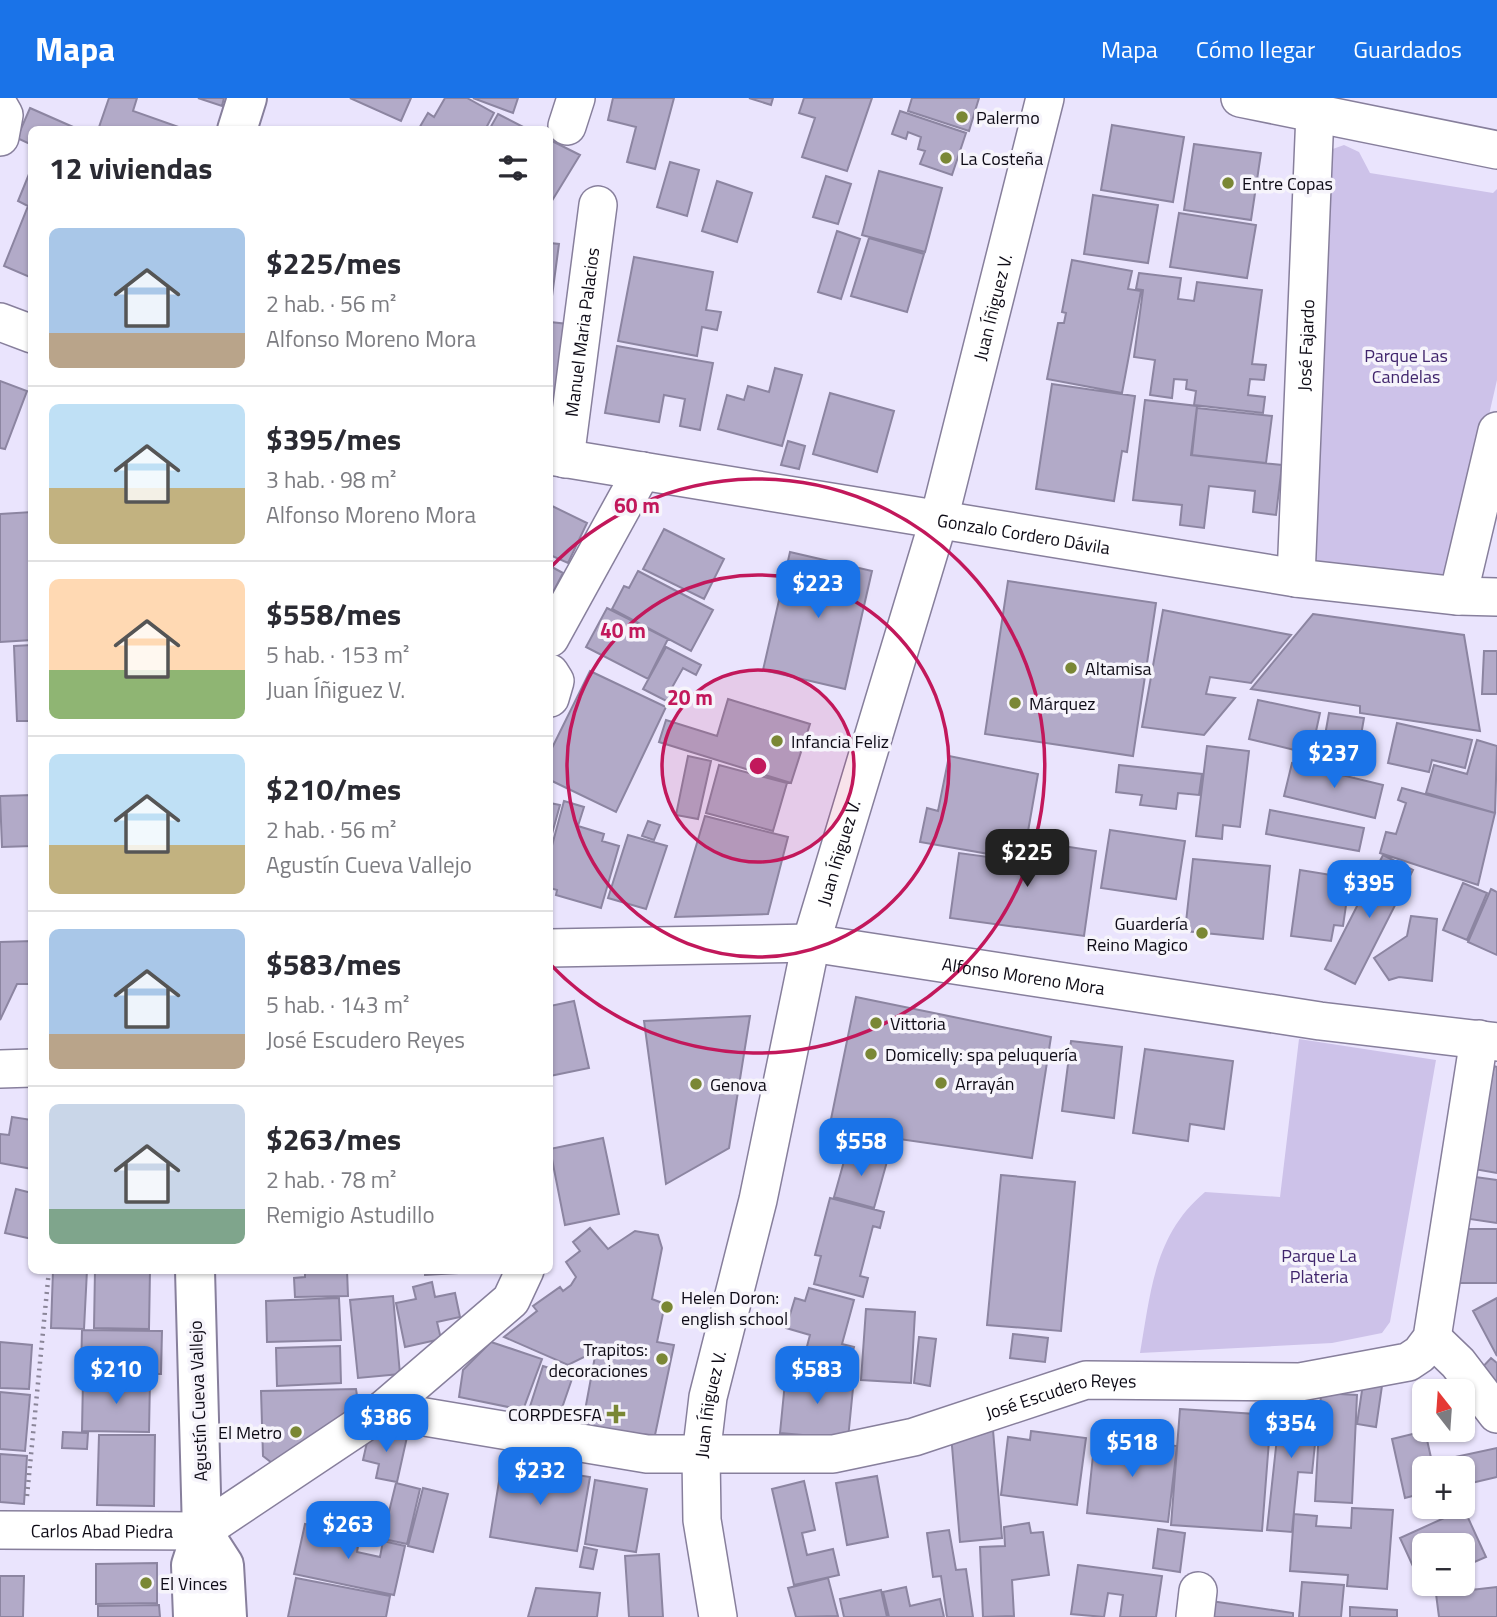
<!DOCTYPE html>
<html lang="es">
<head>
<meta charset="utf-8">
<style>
	body { margin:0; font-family:"Titillium Web",sans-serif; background:#f7f7f7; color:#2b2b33; height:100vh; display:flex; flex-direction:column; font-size:26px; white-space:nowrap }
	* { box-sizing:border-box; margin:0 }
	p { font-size:23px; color:#7c7c81 }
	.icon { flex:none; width:38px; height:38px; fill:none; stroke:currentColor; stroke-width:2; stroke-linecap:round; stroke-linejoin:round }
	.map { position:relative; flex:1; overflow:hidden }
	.details { position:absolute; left:28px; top:28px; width:525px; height:1148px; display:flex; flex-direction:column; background:#fff; border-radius:10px; box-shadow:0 2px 5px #0004 }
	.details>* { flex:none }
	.needle { width:46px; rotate:343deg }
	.fabs { position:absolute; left:1412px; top:1281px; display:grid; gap:14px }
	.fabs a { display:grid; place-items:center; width:63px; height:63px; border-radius:10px; background:#fff; box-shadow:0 2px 5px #0004; font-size:35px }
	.price { position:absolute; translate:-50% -60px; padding:0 16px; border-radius:14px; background:#1a73e8; color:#fff; font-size:23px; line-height:46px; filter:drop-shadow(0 2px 4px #0008) }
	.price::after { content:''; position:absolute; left:50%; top:42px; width:21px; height:16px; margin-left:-10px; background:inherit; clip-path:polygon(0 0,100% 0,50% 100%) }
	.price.selected { background:#222; color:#fff }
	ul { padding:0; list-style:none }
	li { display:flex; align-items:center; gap:21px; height:175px; padding:0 21px }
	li+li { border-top:2px solid #e1e1e2 }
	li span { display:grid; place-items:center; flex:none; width:196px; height:140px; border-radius:10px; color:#555 }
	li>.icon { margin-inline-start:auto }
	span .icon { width:84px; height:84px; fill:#fffc; stroke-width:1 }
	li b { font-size:30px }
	h2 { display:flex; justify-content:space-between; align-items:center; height:84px; padding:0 21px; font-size:30px }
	header { display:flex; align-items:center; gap:42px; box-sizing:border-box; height:98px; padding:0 35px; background:#1a73e8; color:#fff }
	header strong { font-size:33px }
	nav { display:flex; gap:38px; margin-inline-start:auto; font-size:24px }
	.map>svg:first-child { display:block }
	.green { fill:#cdc2e9 }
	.building { fill:#b2aac8; stroke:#8c85a1; stroke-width:2 }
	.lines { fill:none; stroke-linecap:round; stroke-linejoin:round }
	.street-casing { stroke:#877f9c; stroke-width:40 }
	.secondary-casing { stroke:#877f9c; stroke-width:42 }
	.path { stroke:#8a8598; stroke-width:4.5; stroke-dasharray:2 5; stroke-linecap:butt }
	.street { stroke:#fff; stroke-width:37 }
	.secondary { stroke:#fff; stroke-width:38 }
	.ring { fill:none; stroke:#c2185b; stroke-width:3.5 }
	.poi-dot { fill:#7a8735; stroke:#f6f4fb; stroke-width:2.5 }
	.labels { text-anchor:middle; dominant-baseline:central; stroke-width:7; stroke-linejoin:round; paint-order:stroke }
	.poi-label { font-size:18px; fill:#0e0b16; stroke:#f6f4fb; text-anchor:start }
	.street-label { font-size:18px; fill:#0e0b16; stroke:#f6f4fb }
	.park-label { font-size:18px; fill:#40256c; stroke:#f6f4fb }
	.centre { fill:#c2185b; stroke:#f6f4fb; stroke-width:3.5 }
	.ring-label { font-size:21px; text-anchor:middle; font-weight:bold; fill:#c2185b; stroke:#f6f4fb; stroke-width:7; stroke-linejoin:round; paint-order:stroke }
</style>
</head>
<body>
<header>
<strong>Mapa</strong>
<nav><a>Mapa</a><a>Cómo llegar</a><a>Guardados</a></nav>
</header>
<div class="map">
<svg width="1497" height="1519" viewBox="0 0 1497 1519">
	<rect width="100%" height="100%" fill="#eae4fd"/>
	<path class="green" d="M1344,47L1359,54L1370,75L1493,95L1497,91V282L1455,465L1441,478L1320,465L1312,457L1330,52Z
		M1299,941L1436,962L1390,1224L1382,1235L1332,1245L1140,1255C1151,1193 1154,1137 1205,1094L1280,1099Z"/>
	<path class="building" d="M109,0H137L133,13L187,32H98Z
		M198,0H224L222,8Z
		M350,0H411L401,23Z
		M445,0H467L494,15L485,32H418L428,15L434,19Z
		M473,0H518L513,15Z
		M613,0H674L655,71L627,64L636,29L608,22Z
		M749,0H773L771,7Z
		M804,0H872L847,73L802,59L815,20L799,15Z
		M912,0H979L969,33L908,13Z
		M30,10L80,32H32V47L17,40Z
		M900,13L966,35L952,77L920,66L925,53L918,51L921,39L908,34L906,41L892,36Z
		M498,16L529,32H489Z
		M1112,27L1184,39L1173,104L1101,92Z
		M550,42L580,57L550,106Z
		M1194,46L1261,55L1251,122L1184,112Z
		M670,64L699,72L687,118L657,109Z
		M879,73L942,90L925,154L862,137Z
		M29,76L32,77V180L4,168L28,108L18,103Z
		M826,78L851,86L838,126L813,119Z
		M717,83L752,95L737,144L702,133Z
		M1093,97L1158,107L1148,165L1084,156Z
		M1179,115L1256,127L1247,180L1170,169Z
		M837,133L860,141L841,201L818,194Z
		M869,140L924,156L907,214L851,198Z
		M550,145L559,146L550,213Z
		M634,159L713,174L706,212L721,214L717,232L702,229L697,258L618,243Z
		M1072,162L1132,173L1128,191L1141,193L1122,295L1047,281L1058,225H1064L1066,215L1062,214Z
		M1139,175L1181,180L1178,201L1194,203L1197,184L1262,192L1252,266L1266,267L1264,282L1250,281L1248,297L1265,299L1263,315L1194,307L1196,293L1186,291L1187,282L1174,281L1172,300L1150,297L1155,262L1134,259L1143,192L1136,191Z
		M550,224L568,226L556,314L550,313Z
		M617,248L713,265L700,332L680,328L685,301L664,297L659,324L605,315Z
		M775,270L802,277L782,348L718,331L727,297L744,302L748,288L769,294Z
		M0,283L27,293L5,351L0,350Z
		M1052,286L1135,298L1127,354L1122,353L1114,403L1036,391Z
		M830,295L894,313L877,374L813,356Z
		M1145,302L1197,308L1191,357L1282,367L1276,417L1253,414L1255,393L1209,388L1204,430L1180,427L1182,407L1133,402Z
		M1197,310L1272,318L1266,365L1192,357Z
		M788,343L805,348L799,371L781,367Z
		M550,407L587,425L568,465L550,457Z
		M32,414V542L0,544V416Z
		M664,431L724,461L704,501L643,471Z
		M790,454L872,473L845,591L763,572Z
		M550,468L563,475L550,500Z
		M638,473L713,512L691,553L612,511L624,488L629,490Z
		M1008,483L1156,505L1133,658L985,636Z
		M607,510L668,541L648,581L586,549Z
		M1163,512L1291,537L1251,585L1210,579L1206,596L1235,600L1204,637L1142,629Z
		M1313,516L1464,537L1480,633L1360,615V608L1251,591Z
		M32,547V623H17L14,548Z
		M666,549L701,567L696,577L683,570L670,593L683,600L678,609L643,591Z
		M1484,553H1497V596H1482Z
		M590,573L666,609L616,714L550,682V654Z
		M728,601L810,626L791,685L659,644L666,622L717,638Z
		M1258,602L1320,615L1311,656L1249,641Z
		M1329,615L1364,620L1354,677L1319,671Z
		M1397,625L1472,642L1465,670L1432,662L1429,674L1388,665Z
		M1477,642L1497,648L1495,715L1426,695L1434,667L1467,676Z
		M1207,648L1249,653L1240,729L1223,727L1222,741L1196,738Z
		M688,658L711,663L698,721L676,717Z
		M949,658L1038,676L1023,762L920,744L927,710L938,713Z
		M1292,665L1383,687L1375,720L1284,698Z
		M719,667L787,685L773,733L706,715Z
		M1119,667L1202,676L1199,697L1178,695L1176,711L1140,707L1142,697L1116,694Z
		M1402,690L1495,715L1478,787L1380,755L1386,734L1396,736L1406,705L1398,702Z
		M32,697V748L2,749L0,698Z
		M564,703L584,709L578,728L604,736L602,743L619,748L601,810L556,797L557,792L550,790V755Z
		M550,705L560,707L550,743Z
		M1270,712L1364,730L1359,753L1266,736Z
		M705,718L788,739L768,816L675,819Z
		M648,723L660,727L654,742L642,738Z
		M1110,732L1185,743L1176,801L1101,790Z
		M628,737L667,748L646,811L608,800Z
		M1030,743L1096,753L1084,838L950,820L959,755L1026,764Z
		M1383,757L1413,772L1355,886L1325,871Z
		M1193,761L1270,768L1263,841L1185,833Z
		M1300,772L1350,780L1343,828L1334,827L1331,843L1291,838Z
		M1463,785L1487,795L1467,842L1443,832Z
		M1491,791L1497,794V857L1468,844Z
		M1411,818L1437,821L1432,883L1399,879L1389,882L1374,860L1407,838Z
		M32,843V886H17L0,922V844Z
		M856,899L1051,939L1032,1060L829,1031Z
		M574,903L589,970L550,978V908Z
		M750,918L729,1050L666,1086L644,923Z
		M1071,943L1122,949L1114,1020L1062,1013Z
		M1145,951L1233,963L1224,1031L1190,1026L1188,1043L1133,1035Z
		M1494,968L1497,969V1075L1474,1071Z
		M12,1019L32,1022V1071L0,1065V1036L9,1037Z
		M603,1040L619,1116L565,1127L550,1051Z
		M848,1049L888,1060L874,1110L834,1099Z
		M1001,1077L1075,1084L1061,1233L987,1227Z
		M1468,1078L1497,1082V1125L1463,1120Z
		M16,1091L32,1095V1141L5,1135Z
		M830,1100L884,1114L880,1130L873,1128L860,1178L868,1180L863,1199L814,1186L821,1158L815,1157Z
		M590,1130L608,1151L635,1133L658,1137L662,1150L652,1201L665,1206L657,1244L674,1247L655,1337L581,1334L596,1253L568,1267L504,1239L537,1213L533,1208L560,1189L563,1193L571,1187L576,1179L566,1164L580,1153L573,1144Z
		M1453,1131H1497V1185H1453Z
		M53,1172H87L84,1231L51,1230Z
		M95,1172H150L149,1231L94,1230Z
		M305,1172H347L348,1198L295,1199L294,1180L305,1179Z
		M425,1172H458V1175L425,1177Z
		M432,1184L435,1199L455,1195L460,1219L437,1224L441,1241L405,1249L396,1205L416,1201L413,1189Z
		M809,1190L854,1202L842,1246L854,1249L846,1279L801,1271L810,1237L786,1230L795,1200L805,1203Z
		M393,1198L400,1276L358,1280L350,1202Z
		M339,1200L341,1242L267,1244L266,1203Z
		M1497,1200V1258L1473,1213Z
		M866,1211L915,1214L911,1285L861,1282Z
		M82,1232L162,1233L161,1276L81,1275Z
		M1013,1236L1048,1240L1045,1264L1010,1260Z
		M919,1239L936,1241L930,1288L914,1285Z
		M0,1244L32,1247L29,1291L0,1290Z
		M491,1244L542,1261L523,1312L459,1299L463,1272Z
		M340,1248L341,1285L277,1288L276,1250Z
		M1491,1260L1497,1265V1292L1478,1274Z
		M543,1268L573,1278L554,1333L525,1324Z
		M786,1274L854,1280L848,1341L780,1335Z
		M1364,1279L1383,1281L1376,1329L1357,1326Z
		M83,1281L150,1282L149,1334L82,1333Z
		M356,1291L359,1311L281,1372L263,1358L261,1293Z
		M0,1294L30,1297L25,1353L0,1351Z
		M1321,1295L1357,1297L1352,1405L1315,1403Z
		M1281,1303L1319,1307L1312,1375L1298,1374L1292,1434L1267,1432Z
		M1180,1311L1271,1317L1262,1433L1171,1427Z
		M370,1331L407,1339L397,1384L376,1380L379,1366L363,1362Z
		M993,1332L1002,1440L960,1444L951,1336Z
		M1031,1333L1086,1340L1077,1407L1001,1397L1008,1339L1030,1342Z
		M1425,1333L1432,1364L1497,1350V1379L1463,1387V1370H1424V1395L1405,1400L1392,1341Z
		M63,1334L88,1335L87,1351L62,1350Z
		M99,1337H155L154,1408L97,1407Z
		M1095,1338L1177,1348L1168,1424L1087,1415Z
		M0,1356L27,1358L24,1406L0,1404Z
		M502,1365L590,1379L577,1453L490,1439Z
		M877,1378L888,1439L847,1447L836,1385Z
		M595,1382L647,1391L636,1454L585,1446Z
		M804,1383L815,1432L802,1435L807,1457L833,1451L839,1477L794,1487L772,1391Z
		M396,1385L420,1391L407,1446L337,1431L342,1412L387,1422Z
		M423,1390L448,1396L433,1454L408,1448Z
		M1352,1410L1393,1412L1387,1491L1347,1488L1348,1477L1290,1473L1294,1416L1317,1418L1316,1428L1351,1430Z
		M1464,1411L1486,1459L1463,1469V1447H1424L1426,1486L1422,1488L1400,1440Z
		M1029,1425L1031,1435L1043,1434L1049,1477L1012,1482L1014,1518L983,1519L980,1449L1005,1448L1004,1429Z
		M305,1426L360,1437L357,1454L380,1459L383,1443L405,1448L394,1497L294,1476Z
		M1158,1431L1185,1435L1180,1474L1153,1470Z
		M949,1432L956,1472L966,1471L973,1519H947L941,1478L933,1479L927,1435Z
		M584,1449L597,1452L593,1471L580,1469Z
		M659,1456L663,1519H629L625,1458Z
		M157,1465V1505L96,1506V1466Z
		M1078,1467L1162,1478L1156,1519H1120L1123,1497L1108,1495L1104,1519L1071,1516Z
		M0,1478H24L23,1519H0Z
		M296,1480L390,1498L386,1519H288Z
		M828,1480L838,1518L796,1519L788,1490Z
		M1302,1484L1344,1487L1341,1519H1299Z
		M906,1489L910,1508L940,1501L944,1519H889L883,1494Z
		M1497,1489V1519H1439L1436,1496Z
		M536,1490L600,1495L597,1519H528Z
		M881,1492L887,1519H844L840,1501Z
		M1211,1503L1293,1515V1519H1209Z
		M159,1507L160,1519H98V1508Z
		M1350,1509L1397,1512V1519H1350Z"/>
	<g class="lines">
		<defs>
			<g id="street">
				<path d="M1240,0L1497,52"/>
				<path d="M0,10L4,17L0,39"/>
				<path d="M567,28L576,0"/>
				<path d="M0,224L32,236"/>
				<path id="s1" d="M550,358L1296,480L1458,498L1497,499"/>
				<path id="s2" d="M565,361L598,107"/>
				<path id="s3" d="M1296,480L1315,15"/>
				<path d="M1458,498L1497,333"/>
				<path d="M550,540L642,373"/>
				<path d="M550,575L555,583L550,600"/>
				<path id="s4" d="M550,850L811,845L1320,923L1497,944"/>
				<path d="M0,971L32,970"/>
				<path d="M1432,1240L1458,1265L1497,1316"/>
				<path id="s5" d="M383,1312L647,1356H833L914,1339L1086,1282L1300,1284L1408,1264L1420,1256L1432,1240L1479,941"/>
				<path id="s6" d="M0,1432L202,1433L383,1312L511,1202L525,1172"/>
				<path id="s7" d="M718,1519L702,1422L701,1358L708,1299L758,1102L811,845L939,421L1045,0"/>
				<path d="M1195,1519L1198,1493"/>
			</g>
			<path id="secondary" d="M237,32L247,0
				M202,1433L224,1467L227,1519
				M193,1519L191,1467L202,1433L195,1172"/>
		</defs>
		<use href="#street" class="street-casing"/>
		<use href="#secondary" class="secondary-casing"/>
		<path class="path" d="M27,1398L49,1172"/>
		<use href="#street" class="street"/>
		<use href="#secondary" class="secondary"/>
	</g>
	<circle cx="758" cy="668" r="96" fill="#c2185b" fill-opacity=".12"/>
	<g class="ring">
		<circle cx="758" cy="668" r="96"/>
		<circle cx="758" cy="668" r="191"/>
		<path d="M550 470A287 287 0 1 1 550 866"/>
	</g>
	<g class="poi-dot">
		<circle cx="962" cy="19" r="7"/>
		<circle cx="946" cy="60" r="7"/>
		<circle cx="1228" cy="85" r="7"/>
		<circle cx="1071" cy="570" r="7"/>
		<circle cx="1015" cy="605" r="7"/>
		<circle cx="777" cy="643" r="7"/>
		<circle cx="1202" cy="835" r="7"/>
		<circle cx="876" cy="925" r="7"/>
		<circle cx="871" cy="956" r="7"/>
		<circle cx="941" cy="985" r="7"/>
		<circle cx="696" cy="986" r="7"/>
		<circle cx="667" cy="1209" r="7"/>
		<circle cx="662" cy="1261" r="7"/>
		<path d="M612.5 1305.5h7v7h7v7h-7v7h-7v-7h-7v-7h7z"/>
		<circle cx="296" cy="1334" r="7"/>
		<circle cx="146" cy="1485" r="7"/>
	</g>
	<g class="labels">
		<g class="poi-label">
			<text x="976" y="19">Palermo</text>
			<text x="960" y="60">La Costeña</text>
			<text x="1242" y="85">Entre Copas</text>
			<text x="1085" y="570">Altamisa</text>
			<text x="1029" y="605">Márquez</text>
			<text x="791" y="643">Infancia Feliz</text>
			<text x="1188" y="825" text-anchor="end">Guardería<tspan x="1188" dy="21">Reino Magico</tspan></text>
			<text x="890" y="925">Vittoria</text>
			<text x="885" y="956">Domicelly: spa peluquería</text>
			<text x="955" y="985">Arrayán</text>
			<text x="710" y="986">Genova</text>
			<text x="681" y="1199">Helen Doron:<tspan x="681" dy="21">english school</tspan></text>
			<text x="648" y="1251" text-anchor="end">Trapitos:<tspan x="648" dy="21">decoraciones</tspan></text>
			<text x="602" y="1316" text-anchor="end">CORPDESFA</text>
			<text x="282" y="1334" text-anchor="end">El Metro</text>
			<text x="160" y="1485">El Vinces</text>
		</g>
		<g class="street-label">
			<text stroke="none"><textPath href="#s7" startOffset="1349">Juan Íñiguez V.</textPath></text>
			<text stroke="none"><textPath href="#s2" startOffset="128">Manuel Maria Palacios</textPath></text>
			<text stroke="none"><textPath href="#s3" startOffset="233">José Fajardo</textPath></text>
			<text stroke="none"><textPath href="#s1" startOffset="480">Gonzalo Cordero Dávila</textPath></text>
			<text stroke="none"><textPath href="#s7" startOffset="782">Juan Íñiguez V.</textPath></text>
			<text stroke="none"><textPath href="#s4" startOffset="476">Alfonso Moreno Mora</textPath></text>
			<text stroke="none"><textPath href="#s5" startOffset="690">José Escudero Reyes</textPath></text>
			<text transform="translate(198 1303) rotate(-92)">Agustín Cueva Vallejo</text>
			<text stroke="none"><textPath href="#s7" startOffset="215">Juan Íñiguez V.</textPath></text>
			<text stroke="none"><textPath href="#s6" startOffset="102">Carlos Abad Piedra</textPath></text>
		</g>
		<g class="park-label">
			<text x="1406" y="257">Parque Las<tspan x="1406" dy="21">Candelas</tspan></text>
			<text x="1319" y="1157">Parque La<tspan x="1319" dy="21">Plateria</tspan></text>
		</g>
	</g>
	<circle cx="758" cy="668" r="10" class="centre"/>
	<g class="ring-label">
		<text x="637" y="415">60 m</text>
		<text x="623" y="540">40 m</text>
		<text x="690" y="607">20 m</text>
	</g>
</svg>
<div class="fabs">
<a><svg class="needle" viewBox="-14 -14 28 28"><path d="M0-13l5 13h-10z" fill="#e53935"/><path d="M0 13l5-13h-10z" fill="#7c7c81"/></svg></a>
<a>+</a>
<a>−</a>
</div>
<b class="price" style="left:818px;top:522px">$223</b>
<b class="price" style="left:1334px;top:692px">$237</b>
<b class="price selected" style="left:1027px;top:791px">$225</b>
<b class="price" style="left:1369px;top:822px">$395</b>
<b class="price" style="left:861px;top:1080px">$558</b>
<b class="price" style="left:116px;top:1308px">$210</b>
<b class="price" style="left:817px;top:1308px">$583</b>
<b class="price" style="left:386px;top:1356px">$386</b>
<b class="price" style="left:1291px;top:1362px">$354</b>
<b class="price" style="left:1132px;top:1381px">$518</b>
<b class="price" style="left:540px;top:1409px">$232</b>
<b class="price" style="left:348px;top:1463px">$263</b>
<section class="details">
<h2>12 viviendas<svg class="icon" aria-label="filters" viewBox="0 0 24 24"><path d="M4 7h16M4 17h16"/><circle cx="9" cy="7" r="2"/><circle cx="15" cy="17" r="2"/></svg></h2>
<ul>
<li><span style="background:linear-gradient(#a9c7e8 75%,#b9a48a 0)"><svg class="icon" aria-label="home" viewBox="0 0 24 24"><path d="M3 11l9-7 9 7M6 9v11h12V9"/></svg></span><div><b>$225/mes</b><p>2 hab. · 56 m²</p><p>Alfonso Moreno Mora</p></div></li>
<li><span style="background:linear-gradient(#bfe0f5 60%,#c2b280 0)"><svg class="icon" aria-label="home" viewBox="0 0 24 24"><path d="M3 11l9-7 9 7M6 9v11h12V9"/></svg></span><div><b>$395/mes</b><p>3 hab. · 98 m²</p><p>Alfonso Moreno Mora</p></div></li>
<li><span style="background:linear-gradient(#ffd9b3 65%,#8fb573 0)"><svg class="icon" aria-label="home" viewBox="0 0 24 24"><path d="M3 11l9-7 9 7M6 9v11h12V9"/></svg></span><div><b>$558/mes</b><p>5 hab. · 153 m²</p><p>Juan Íñiguez V.</p></div></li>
<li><span style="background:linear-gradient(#bfe0f5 65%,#c2b280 0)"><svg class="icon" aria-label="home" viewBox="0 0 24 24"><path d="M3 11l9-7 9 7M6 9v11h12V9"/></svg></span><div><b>$210/mes</b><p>2 hab. · 56 m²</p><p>Agustín Cueva Vallejo</p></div></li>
<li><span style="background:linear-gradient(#a9c7e8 75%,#b9a48a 0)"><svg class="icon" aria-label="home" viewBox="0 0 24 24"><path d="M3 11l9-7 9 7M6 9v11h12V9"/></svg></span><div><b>$583/mes</b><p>5 hab. · 143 m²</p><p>José Escudero Reyes</p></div></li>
<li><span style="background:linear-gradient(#c9d6e8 75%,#7fa58c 0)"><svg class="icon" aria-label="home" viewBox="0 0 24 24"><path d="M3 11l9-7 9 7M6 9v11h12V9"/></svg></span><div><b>$263/mes</b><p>2 hab. · 78 m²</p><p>Remigio Astudillo</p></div></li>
</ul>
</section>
</div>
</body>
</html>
